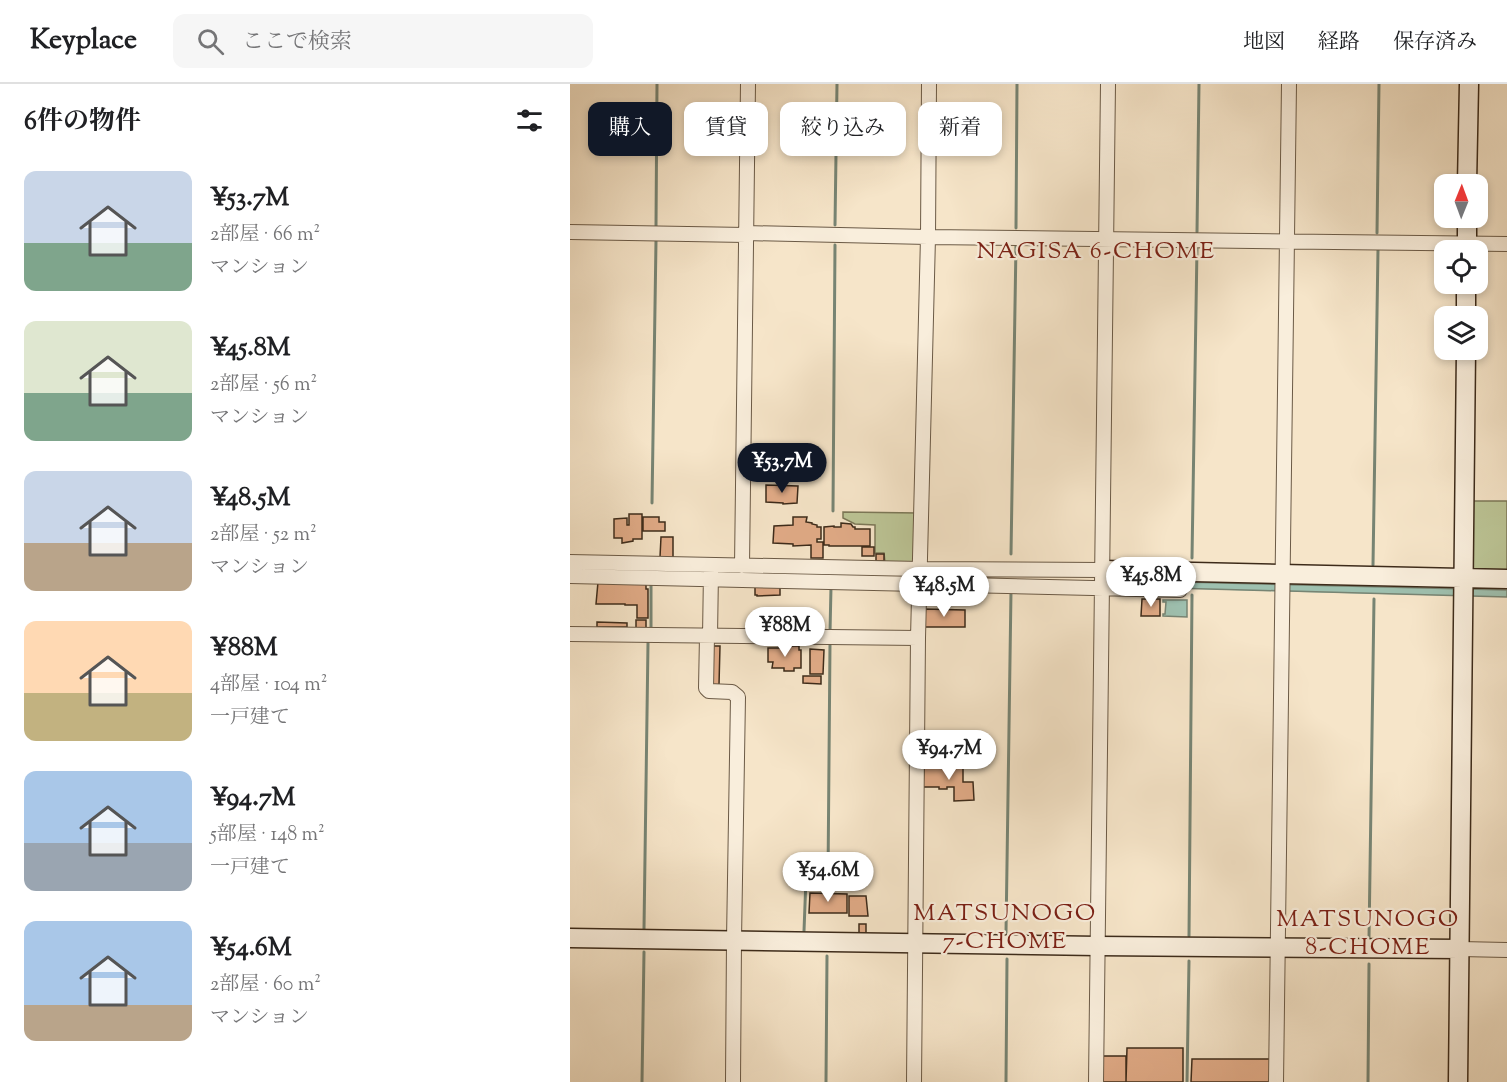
<!DOCTYPE html>
<html lang="ja">
<head>
<meta charset="utf-8">
<style>
	body { margin:0; font-family:"Sorts Mill Goudy","Noto Serif JP",serif; background:#f6f6f6; color:#202124; height:100vh; display:flex; flex-direction:column; font-size:22px; white-space:nowrap }
	* { box-sizing:border-box; margin:0 }
	p { font-size:20px; color:#757577 }
	.icon { flex:none; width:33px; height:33px; fill:none; stroke:currentColor; stroke-width:2; stroke-linecap:round; stroke-linejoin:round }
	.map { position:relative; flex:1; overflow:hidden }
	.panel { display:flex; flex-direction:column; background:#fff; width:570px }
	.panel>* { flex:none }
	.top-card { position:absolute; left:18px; top:18px; width:570px; height:54px; display:flex; gap:12px }
	.needle { width:39px; rotate:1deg }
	.controls { position:absolute; left:864px; top:90px; display:grid; gap:12px }
	.controls a { display:grid; place-items:center; width:54px; height:54px; border-radius:12px; background:#fff; box-shadow:0 3px 9px #0003; font-size:30px }
	.price { position:absolute; translate:-50% -51px; padding:0 14px; border-radius:21px; background:#fff; color:#222; font-size:20px; line-height:39px; filter:drop-shadow(0 2px 3px #0008) }
	.price::after { content:''; position:absolute; left:50%; top:36px; width:18px; height:14px; margin-left:-9px; background:inherit; clip-path:polygon(0 0,100% 0,50% 100%) }
	.price.selected { background:#111827; color:#fff }
	ul { padding:0; list-style:none }
	li { display:flex; align-items:center; gap:18px; height:150px; padding:0 24px }
	li span { display:grid; place-items:center; flex:none; width:168px; height:120px; border-radius:12px; color:#555 }
	li>.icon { margin-inline-start:auto }
	span .icon { width:72px; height:72px; fill:#fffc; stroke-width:1 }
	li b { font-size:26px }
	h2 { display:flex; justify-content:space-between; align-items:center; height:72px; padding:0 24px; font-size:26px }
	.pill { padding:0 21px; border-radius:12px; background:#fff; box-shadow:0 3px 9px #0003; font-size:21px; line-height:54px }
	.pill.selected { background:#111827; color:#fff }
	header { display:flex; align-items:center; gap:36px; box-sizing:border-box; height:84px; padding:0 30px; background:#fff; border-bottom:2px solid #e0e0e0 }
	header strong { font-size:28px }
	nav { display:flex; gap:33px; margin-inline-start:auto; font-size:21px }
	.search { width:420px; height:54px; background:#f6f6f6; display:flex; align-items:center; gap:15px; box-sizing:border-box; padding:0 21px; border-radius:12px; color:#757577; font-size:22px }
	main { display:flex; flex:1; min-height:0 }
	.map>svg:first-child { display:block }
	.green { fill:#bcc596; stroke:#7c7858; stroke-width:1.5 }
	.water { fill:#9ec0af; stroke:#778473; stroke-width:1.5 }
	.lines { fill:none; stroke-linecap:round; stroke-linejoin:round }
	.stream { stroke:#778473; stroke-width:3 }
	.building { fill:#e1ab87; stroke:#3d2b1a; stroke-width:1.5 }
	.street-casing { stroke:#6b5a46; stroke-width:16 }
	.secondary-casing { stroke:#3d2b1a; stroke-width:21 }
	.street { stroke:#f9eedc; stroke-width:14 }
	.secondary { stroke:#f9eedc; stroke-width:18 }
	.labels { text-anchor:middle; dominant-baseline:central; stroke-width:4.5; stroke-linejoin:round; paint-order:stroke }
	.neighbourhood-label { font-size:24px; letter-spacing:1.5px; fill:#7a1f14; stroke:#f9eedc }
</style>
</head>
<body>
<header>
<strong>Keyplace</strong>
<div class="search"><svg class="icon" aria-label="search" viewBox="0 0 24 24"><circle cx="10" cy="10" r="6"/><path d="M15 15l6 6"/></svg>ここで検索</div>
<nav><a>地図</a><a>経路</a><a>保存済み</a></nav>
</header>
<main>
<section class="panel">
<h2>6件の物件<svg class="icon" aria-label="filters" viewBox="0 0 24 24"><path d="M4 7h16M4 17h16"/><circle cx="9" cy="7" r="2"/><circle cx="15" cy="17" r="2"/></svg></h2>
<ul>
<li><span style="background:linear-gradient(#c9d6e8 60%,#7fa58c 0)"><svg class="icon" aria-label="home" viewBox="0 0 24 24"><path d="M3 11l9-7 9 7M6 9v11h12V9"/></svg></span><div><b>¥53.7M</b><p>2部屋 · 66 m²</p><p>マンション</p></div></li>
<li><span style="background:linear-gradient(#dfe7d0 60%,#7fa58c 0)"><svg class="icon" aria-label="home" viewBox="0 0 24 24"><path d="M3 11l9-7 9 7M6 9v11h12V9"/></svg></span><div><b>¥45.8M</b><p>2部屋 · 56 m²</p><p>マンション</p></div></li>
<li><span style="background:linear-gradient(#c9d6e8 60%,#b9a48a 0)"><svg class="icon" aria-label="home" viewBox="0 0 24 24"><path d="M3 11l9-7 9 7M6 9v11h12V9"/></svg></span><div><b>¥48.5M</b><p>2部屋 · 52 m²</p><p>マンション</p></div></li>
<li><span style="background:linear-gradient(#ffd9b3 60%,#c2b280 0)"><svg class="icon" aria-label="home" viewBox="0 0 24 24"><path d="M3 11l9-7 9 7M6 9v11h12V9"/></svg></span><div><b>¥88M</b><p>4部屋 · 104 m²</p><p>一戸建て</p></div></li>
<li><span style="background:linear-gradient(#a9c7e8 60%,#9aa5b1 0)"><svg class="icon" aria-label="home" viewBox="0 0 24 24"><path d="M3 11l9-7 9 7M6 9v11h12V9"/></svg></span><div><b>¥94.7M</b><p>5部屋 · 148 m²</p><p>一戸建て</p></div></li>
<li><span style="background:linear-gradient(#a9c7e8 70%,#b9a48a 0)"><svg class="icon" aria-label="home" viewBox="0 0 24 24"><path d="M3 11l9-7 9 7M6 9v11h12V9"/></svg></span><div><b>¥54.6M</b><p>2部屋 · 60 m²</p><p>マンション</p></div></li>
</ul>
</section>
<div class="map">
<svg width="937" height="998" viewBox="0 0 937 998">
	<rect width="100%" height="100%" fill="#f6e5c9"/>
	<filter id="stains"><feTurbulence type="fractalNoise" baseFrequency=".00333" numOctaves="4"/><feColorMatrix values="0 0 0 0 .2 0 0 0 0 .09 0 0 0 0 .02 0 0 0 .5 -.17"/></filter>
	<radialGradient id="worn" r=".72"><stop offset=".6" stop-color="#630" stop-opacity="0"/><stop offset="1" stop-color="#630" stop-opacity=".3"/></radialGradient>
	<path class="green" d="M902,417H937V489L906,488L901,483Z
		M273,428L348,429L344,479L315,478L314,469H305V441L285,440L273,434Z"/>
	<path class="water" d="M0,485L539,499L610,500L612,498L937,506V513C625,506 312,496 0,485Z
		M593,516H617V533L593,532V530H595L596,518H593Z"/>
	<g class="lines">
		<path class="stream" d="M265,141L267,0
			M86,142L87,0
			M446,144L447,0
			M627,148L629,0
			M807,149L809,0
			M82,419L86,157
			M263,427L265,161
			M441,470L446,160
			M622,474L627,163
			M803,481L808,166
			M81,546V499
			M260,548L261,503
			M74,845L78,559
			M234,847L236,794H258L260,559
			M436,849L441,507
			M619,852L622,511
			M799,854L804,515
			M72,998L74,868
			M256,998L257,872
			M436,998L437,875
			M617,998L619,877
			M798,998L799,880"/>
	</g>
	<path class="building" d="M196,401L228,402L227,419L213,420V419L196,418Z
		M59,430H72V455H63V457L52,459V454H44V435L57,434V441H59Z
		M73,433H89V438H95V447H73Z
		M223,433H237L236,438L242,439V440L247,441V443H251V455H247V458H253V474H241V461L223,462V460L203,459L204,442L223,441Z
		M271,439L281,440L283,443H285V445H300V462H259V461H254V443L264,442V443H271Z
		M91,453H103V474L90,473Z
		M292,463H304V472H292Z
		M306,470H314V477H306Z
		M28,498L76,500V505H78V534H67V521H55V520H26Z
		M185,501H210V511L187,512V511H185Z
		M572,515H590V532H571Z
		M354,525L395,526V543H354Z
		M66,536H76V545H66Z
		M27,538L57,539V543H27Z
		M143,562H150L149,601H143Z
		M216,562H229V566H231V584H224V587H214V584H202L203,578H198V564H216Z
		M240,565L254,566L253,590H240Z
		M233,592H251V600L233,599Z
		M369,679H381L382,683H393V698H403L404,716L384,717V703H377V705H369V703H353L354,683H369Z
		M240,809L277,810V829H239Z
		M279,812H296L298,832H279Z
		M289,840H296V849H289Z
		M557,964H613V998H556Z
		M533,972H556V998H532Z
		M622,975H702V998H621Z"/>
	<g class="lines">
		<defs>
			<path id="street" d="M0,148L176,151
				M176,149L358,153L937,160
				M0,478L350,485L533,486
				M172,482L178,0
				M0,492L610,506
				M0,550L348,554
				M137,552L136,604L139,607L162,608L168,613L164,856L163,998
				M140,552L141,488
				M890,865L937,866
				M344,998L348,554L358,153L359,0
				M526,998L538,0
				M706,998L719,0"/>
			<path id="secondary" d="M897,100L899,0
				M897,166V134
				M896,232V200
				M533,486L937,495
				M0,854L528,862L890,865
				M888,998L896,266"/>
		</defs>
		<use href="#street" class="street-casing"/>
		<use href="#secondary" class="secondary-casing"/>
		<use href="#street" class="street"/>
		<use href="#secondary" class="secondary"/>
	</g>
	<g class="labels">
		<g class="neighbourhood-label">
			<text x="526" y="168">NAGISA 6-CHOME</text>
			<text x="435" y="830">MATSUNOGO<tspan x="435" dy="28">7-CHOME</tspan></text>
			<text x="798" y="836">MATSUNOGO<tspan x="798" dy="28">8-CHOME</tspan></text>
		</g>
	</g>
	<rect width="100%" height="100%" filter="url(#stains)"/>
	<rect width="100%" height="100%" fill="url(#worn)"/>
</svg>
<div class="controls">
<a><svg class="needle" viewBox="-14 -14 28 28"><path d="M0-13l5 13h-10z" fill="#e53935"/><path d="M0 13l5-13h-10z" fill="#757577"/></svg></a>
<a><svg class="icon" aria-label="locate" viewBox="0 0 24 24"><circle cx="12" cy="12" r="6"/><path d="M12 2v4M12 18v4M2 12h4M18 12h4"/></svg></a>
<a><svg class="icon" aria-label="layers" viewBox="0 0 24 24"><path d="M12 4l9 5-9 5-9-5zM3 14l9 5 9-5"/></svg></a>
</div>
<b class="price selected" style="left:212px;top:410px">¥53.7M</b>
<b class="price" style="left:581px;top:524px">¥45.8M</b>
<b class="price" style="left:374px;top:534px">¥48.5M</b>
<b class="price" style="left:215px;top:574px">¥88M</b>
<b class="price" style="left:379px;top:697px">¥94.7M</b>
<b class="price" style="left:258px;top:819px">¥54.6M</b>
<div class="top-card">
<a class="pill selected">購入</a>
<a class="pill">賃貸</a>
<a class="pill">絞り込み</a>
<a class="pill">新着</a>
</div>
</div>
</main>
</body>
</html>
